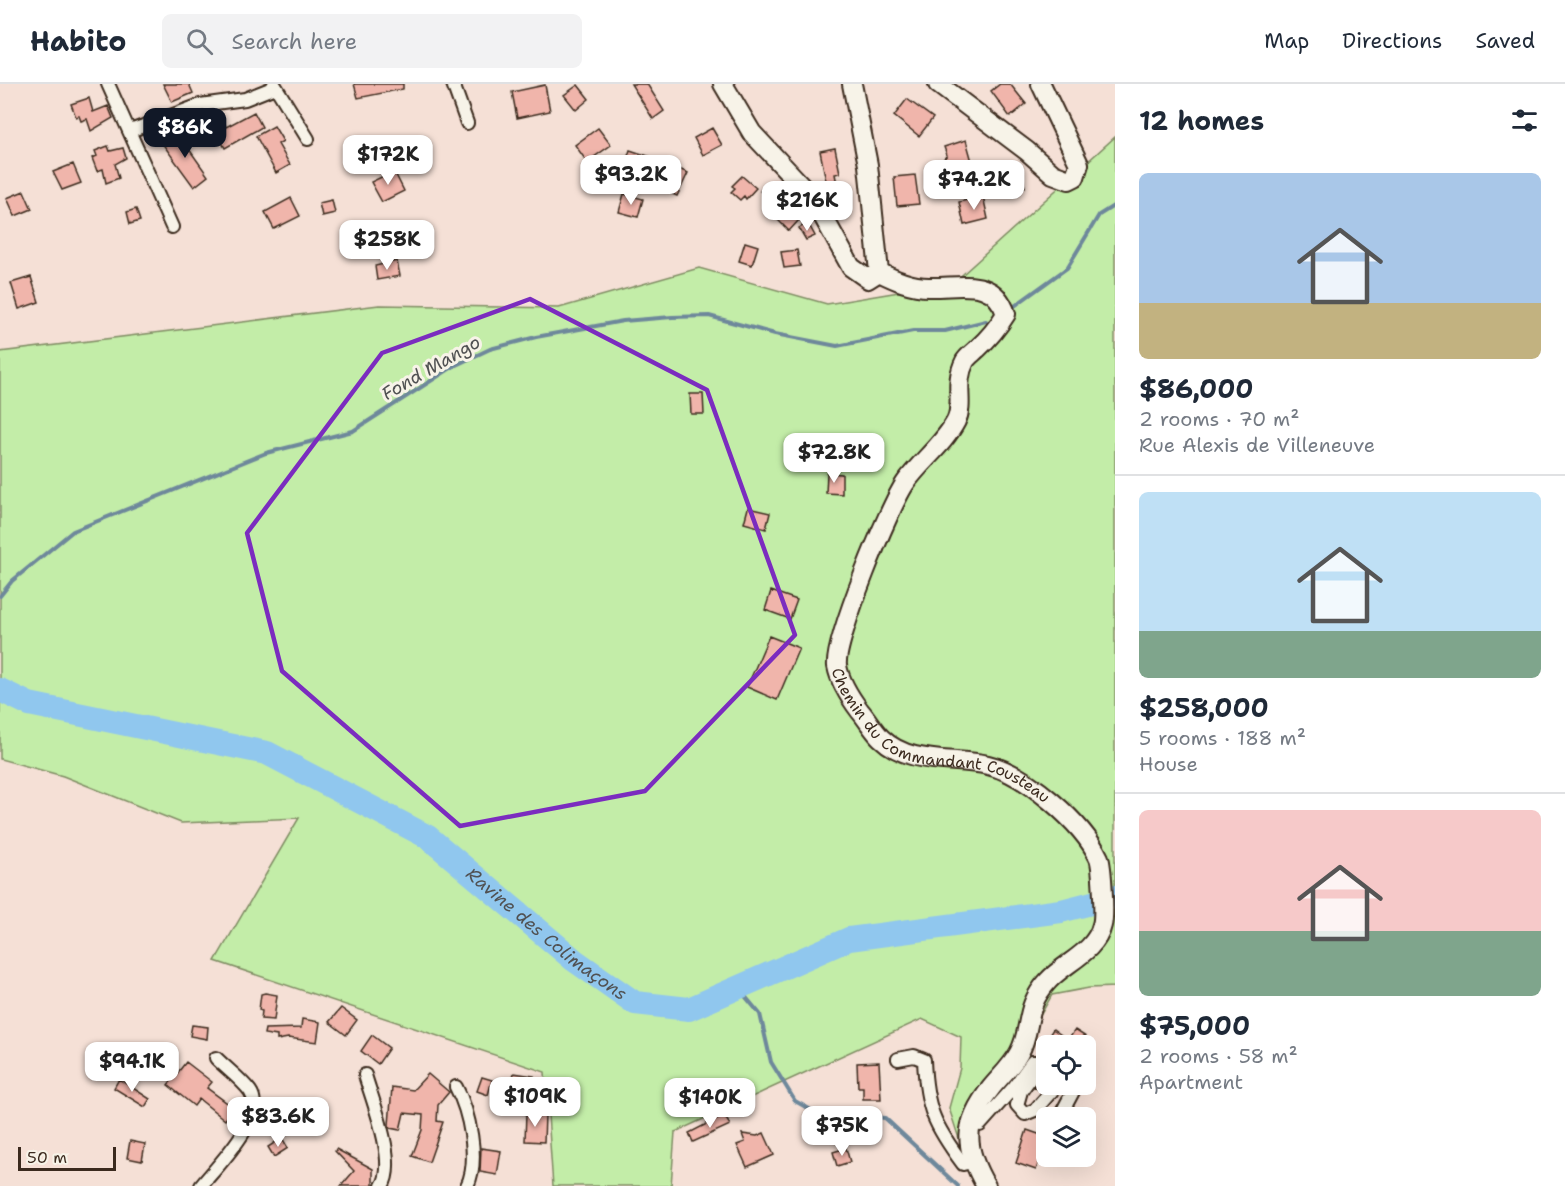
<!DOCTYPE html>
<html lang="en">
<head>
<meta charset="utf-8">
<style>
	body { margin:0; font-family:"Shantell Sans",sans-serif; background:#f2f2f3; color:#1f2937; height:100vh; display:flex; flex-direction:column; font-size:22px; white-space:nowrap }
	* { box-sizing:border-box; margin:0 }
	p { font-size:20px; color:#747a83 }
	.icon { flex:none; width:33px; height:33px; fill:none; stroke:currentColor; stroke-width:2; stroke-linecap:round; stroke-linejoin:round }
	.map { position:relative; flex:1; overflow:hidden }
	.drawer { display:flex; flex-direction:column; background:#fff; width:450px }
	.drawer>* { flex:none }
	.fabs { position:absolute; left:1036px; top:951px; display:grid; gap:12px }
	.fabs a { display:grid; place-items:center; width:60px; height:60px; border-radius:9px; background:#fff; box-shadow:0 6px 24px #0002; font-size:30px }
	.scale { position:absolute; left:18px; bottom:15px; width:98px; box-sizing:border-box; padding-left:6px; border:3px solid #3b2a1e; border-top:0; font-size:16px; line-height:21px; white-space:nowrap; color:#3b2a1e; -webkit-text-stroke:4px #f7f3e8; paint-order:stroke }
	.price { position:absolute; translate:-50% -51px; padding:0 14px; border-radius:12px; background:#fff; color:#222; font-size:20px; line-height:39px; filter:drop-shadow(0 2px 3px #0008) }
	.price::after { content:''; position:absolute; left:50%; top:36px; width:18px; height:14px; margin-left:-9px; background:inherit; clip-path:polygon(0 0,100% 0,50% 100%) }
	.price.selected { background:#111827; color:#fff }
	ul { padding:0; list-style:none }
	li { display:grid; align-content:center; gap:12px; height:318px; padding:0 24px }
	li+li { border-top:2px solid #e0e1e3 }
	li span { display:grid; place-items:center; height:186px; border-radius:9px; color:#555 }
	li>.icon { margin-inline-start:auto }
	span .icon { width:108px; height:108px; fill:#fffc; stroke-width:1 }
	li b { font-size:26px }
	h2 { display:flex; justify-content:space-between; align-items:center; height:72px; padding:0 24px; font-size:26px }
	header { display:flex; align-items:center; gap:36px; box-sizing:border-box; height:84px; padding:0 30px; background:#fff; border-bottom:2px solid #e0e1e3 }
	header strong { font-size:28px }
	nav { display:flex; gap:33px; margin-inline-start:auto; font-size:21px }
	.search { width:420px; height:54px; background:#f2f2f3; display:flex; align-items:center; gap:15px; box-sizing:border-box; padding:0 21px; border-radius:9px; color:#747a83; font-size:22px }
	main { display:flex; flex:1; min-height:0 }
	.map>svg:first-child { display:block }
	.green { fill:#c3eda8; stroke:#7f8c63; stroke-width:1.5 }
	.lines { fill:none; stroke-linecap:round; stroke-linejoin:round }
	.stream { stroke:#6e889b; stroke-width:4 }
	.river { stroke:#90c7ee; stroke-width:24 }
	.building { fill:#f0b5ab; stroke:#3b2a1e; stroke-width:1.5 }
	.street-casing { stroke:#3b2a1e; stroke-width:16 }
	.secondary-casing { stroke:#3b2a1e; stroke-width:22 }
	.street { stroke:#f7f3e8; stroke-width:12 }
	.secondary { stroke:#f7f3e8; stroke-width:18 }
	.marked { fill:none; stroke:#7b2cbf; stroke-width:4.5; stroke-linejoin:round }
	.labels { text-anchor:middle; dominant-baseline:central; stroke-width:6; stroke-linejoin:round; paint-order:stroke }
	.street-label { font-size:16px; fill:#3b2a1e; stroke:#f7f3e8 }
	.water-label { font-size:18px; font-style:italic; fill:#505152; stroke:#f7f3e8 }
</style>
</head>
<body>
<header>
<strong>Habito</strong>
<div class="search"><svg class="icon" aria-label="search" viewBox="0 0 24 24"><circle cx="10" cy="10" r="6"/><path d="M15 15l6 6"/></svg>Search here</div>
<nav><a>Map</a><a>Directions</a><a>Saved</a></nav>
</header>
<main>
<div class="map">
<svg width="1115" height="1102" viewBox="0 0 1115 1102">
	<rect width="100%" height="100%" fill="#f5e0d6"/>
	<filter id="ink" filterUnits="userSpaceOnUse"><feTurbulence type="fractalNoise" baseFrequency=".0167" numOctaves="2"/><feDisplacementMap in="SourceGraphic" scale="12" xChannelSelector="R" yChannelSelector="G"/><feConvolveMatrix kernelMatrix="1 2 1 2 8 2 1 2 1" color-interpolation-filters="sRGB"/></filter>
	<g filter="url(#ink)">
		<path class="green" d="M1115,53V903L1089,904L1052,911L963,1067L949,1024L960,984L961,953L922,935L675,1048L671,1102H553L545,988L215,877L299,734L181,739L63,692L0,675V268L379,221L559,224L699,184L827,220L953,199Z"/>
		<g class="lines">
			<path class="stream" d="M1009,226L1067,184L1099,131L1115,121
				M0,512L12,497L73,447L266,369L353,347L454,282L490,265L536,253L623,237L672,233L709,232L775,250L837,262L913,247H945L986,237
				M739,905L760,930L771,978L795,1017L813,1027L885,1034L958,1102"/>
			<path class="river" id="s1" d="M0,606L29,620L267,669L428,753L574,876L635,919L689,925L849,855L1061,827L1115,813"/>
		</g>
		<path class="building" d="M163,0H189L193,9L172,18Z
			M354,0H403V5L358,14Z
			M631,0H647L664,27L653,35Z
			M1000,0H1010L1026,20L1010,33L991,7Z
			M545,1L550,27L517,34L512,8Z
			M578,1L589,15L576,26L564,11Z
			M89,14L93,28L108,22L113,34L91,47L87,35L81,37L79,32L76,33L71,20Z
			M907,15L933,34L919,52L894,32Z
			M218,27L226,43L254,28L262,43L225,64L208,33Z
			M274,42L283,57L278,60L290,81L276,89L256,52Z
			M598,44L611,61L587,78L575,61Z
			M712,44L722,61L703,71L694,54Z
			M177,48L208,92L194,103L162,59Z
			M966,56L973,81L952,88L949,78L942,77L947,71L944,63Z
			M108,62L110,67L123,64L126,74L115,80L119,94L106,99L103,85L97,87L92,74L97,72L95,67Z
			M835,64L840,89L835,90L838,105L828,107L820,67Z
			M630,66L651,73L645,91L624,84Z
			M73,80L81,99L62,106L53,88Z
			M672,82L688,89L677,112L661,105Z
			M1021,85L1025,103L1012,106L1009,88Z
			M394,87L404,107L382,118L371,98Z
			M915,91L919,120L897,122L894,93Z
			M742,92L756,104L746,115L744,112L740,116L731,108L735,104L732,102Z
			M764,103L799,136L789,147L775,133L777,130L760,107Z
			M24,107L32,125L15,132L7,114Z
			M624,110L643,115L638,133L619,128Z
			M983,112L988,135L964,141L959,118Z
			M291,114L300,132L274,145L265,128Z
			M332,116L335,129L322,132L319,119Z
			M136,125L140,137L130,140L127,128Z
			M808,139L815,152L806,156L799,144Z
			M384,146L387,161L376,162L374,147Z
			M745,158L758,162L752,181L739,177Z
			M797,166L800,182L784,184L781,168Z
			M397,177L400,192L377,196L375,182Z
			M31,193L39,218L19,225L11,199Z
			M690,310H703L704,330H691Z
			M827,389L842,390V410L826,409Z
			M748,424L770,429L766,445L744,439Z
			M771,507L797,516L790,535L765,526Z
			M769,552L799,564L777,616L747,603Z
			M265,909L277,911L274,936L261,935L262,927L259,926L261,910Z
			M341,924L357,936L346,951L329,938Z
			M302,935L320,938L317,958L288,954L277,956V952L264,950L265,945L301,944Z
			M192,941L208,943L207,955L190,952Z
			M1053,945L1068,956L1075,946L1086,953L1080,962H1042Z
			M372,951L389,964L378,980L361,967Z
			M186,978L212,998L207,1004L234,1024L225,1036L199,1015L194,1022L168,1001Z
			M879,978L881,1015H863V1003H858L857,979Z
			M1047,984V1000L1041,1007L1034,1003Z
			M514,989L534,992L527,1017L508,1012Z
			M428,990L449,1008L438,1021L437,1037L443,1038L429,1078L412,1072L422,1046L423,1031L404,1029L400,1046L390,1044L389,1041L392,1003L413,1006Z
			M482,993L492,996L488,1011L477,1007Z
			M119,995L150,1015L145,1023L114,1004Z
			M526,1030L545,1031L544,1058L525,1057Z
			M724,1031L730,1041L693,1058L689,1049Z
			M1027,1046L1047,1053L1036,1086L1016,1079Z
			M764,1049L774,1071L747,1083L737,1061L745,1058L742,1050L757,1052Z
			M282,1054L288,1064L274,1073L268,1063Z
			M130,1057L145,1060L142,1077L127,1074Z
			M481,1064L501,1067L497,1091L480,1088Z
			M846,1064L850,1078L837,1082L833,1068Z
			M336,1065L373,1085V1102H341L354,1087L335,1067Z"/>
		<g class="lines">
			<defs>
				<path id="street" d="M108,0L172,143
					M274,0L308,55
					M453,0L467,39
					M130,47L200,21L245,15L275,3
					M898,975L914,972L924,976C926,1024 934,1041 963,1080L972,1078
					M365,991C372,1016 398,1079 382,1102
					M456,1003C469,1027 480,1076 467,1102
					M1059,1034L1077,1000
					M972,1038L980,1041L1014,1003L1032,978H1037L1038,984L1021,1007L1017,1021L1025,1030L1035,1026L1058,1000
					M201,1102C216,1083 268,1032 250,1007C241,995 227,985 216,974"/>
				<g id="secondary">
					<path d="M723,0L752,49L813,114L851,183L868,195L879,188"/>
					<path d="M852,0L868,81L879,188"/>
					<path d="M938,0L1027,67L1053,90L1069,96L1075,93L1079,80L1041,0"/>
					<path id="s2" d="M879,188C895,196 911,203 929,203C960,204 994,192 1006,230C998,243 988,255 977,265C973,269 968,272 965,277C953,300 965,319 956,337C944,360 921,377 906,398C889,422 834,557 837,582C840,598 851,615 860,627C867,635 873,646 881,654C910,682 952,673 988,681C1026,690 1083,739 1099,774C1102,782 1105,832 1102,841C1096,868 1064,879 1048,897C1023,924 1033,944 1019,969C1012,982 1000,993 991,1004C962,1040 964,1064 986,1102"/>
				</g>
			</defs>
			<use href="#street" class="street-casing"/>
			<use href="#secondary" class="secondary-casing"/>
			<use href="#street" class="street"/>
			<use href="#secondary" class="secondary"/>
		</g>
	</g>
	<path class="marked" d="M530,215L707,306L795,551L645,707L460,742L282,587L247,449L382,269Z"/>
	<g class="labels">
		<g class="street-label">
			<text stroke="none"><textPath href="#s2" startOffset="678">Chemin du Commandant Cousteau</textPath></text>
		</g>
		<g class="water-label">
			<text transform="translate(431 284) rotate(-30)">Fond Mango</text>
			<text stroke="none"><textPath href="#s1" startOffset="610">Ravine des Colimaçons</textPath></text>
		</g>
	</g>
</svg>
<div class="fabs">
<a><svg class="icon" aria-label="locate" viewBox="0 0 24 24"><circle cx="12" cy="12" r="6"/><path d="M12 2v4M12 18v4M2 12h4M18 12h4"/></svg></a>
<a><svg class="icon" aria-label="layers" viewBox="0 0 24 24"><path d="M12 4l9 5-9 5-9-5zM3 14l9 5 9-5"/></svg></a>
</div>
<div class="scale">50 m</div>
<b class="price selected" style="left:185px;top:75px">$86K</b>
<b class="price" style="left:388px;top:102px">$172K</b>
<b class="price" style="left:631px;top:122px">$93.2K</b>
<b class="price" style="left:974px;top:127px">$74.2K</b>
<b class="price" style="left:807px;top:148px">$216K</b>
<b class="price" style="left:387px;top:187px">$258K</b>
<b class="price" style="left:834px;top:400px">$72.8K</b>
<b class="price" style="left:132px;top:1009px">$94.1K</b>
<b class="price" style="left:535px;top:1044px">$109K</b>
<b class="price" style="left:710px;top:1045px">$140K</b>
<b class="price" style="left:278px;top:1064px">$83.6K</b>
<b class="price" style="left:842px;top:1073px">$75K</b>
</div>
<section class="drawer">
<h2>12 homes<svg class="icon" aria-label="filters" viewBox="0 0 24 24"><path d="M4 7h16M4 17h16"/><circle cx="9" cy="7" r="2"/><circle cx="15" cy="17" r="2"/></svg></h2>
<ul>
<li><span style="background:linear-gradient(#a9c7e8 70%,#c2b280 0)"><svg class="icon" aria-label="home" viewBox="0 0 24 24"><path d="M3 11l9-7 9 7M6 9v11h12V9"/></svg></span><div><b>$86,000</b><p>2 rooms · 70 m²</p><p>Rue Alexis de Villeneuve</p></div></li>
<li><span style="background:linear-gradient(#bfe0f5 75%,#7fa58c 0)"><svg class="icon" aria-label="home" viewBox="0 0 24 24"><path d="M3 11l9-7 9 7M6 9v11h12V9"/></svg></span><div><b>$258,000</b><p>5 rooms · 188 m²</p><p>House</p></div></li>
<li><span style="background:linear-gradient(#f6c9c9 65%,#7fa58c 0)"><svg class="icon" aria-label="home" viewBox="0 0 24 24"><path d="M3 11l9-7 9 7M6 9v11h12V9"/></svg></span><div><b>$75,000</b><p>2 rooms · 58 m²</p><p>Apartment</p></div></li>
</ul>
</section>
</main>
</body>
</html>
